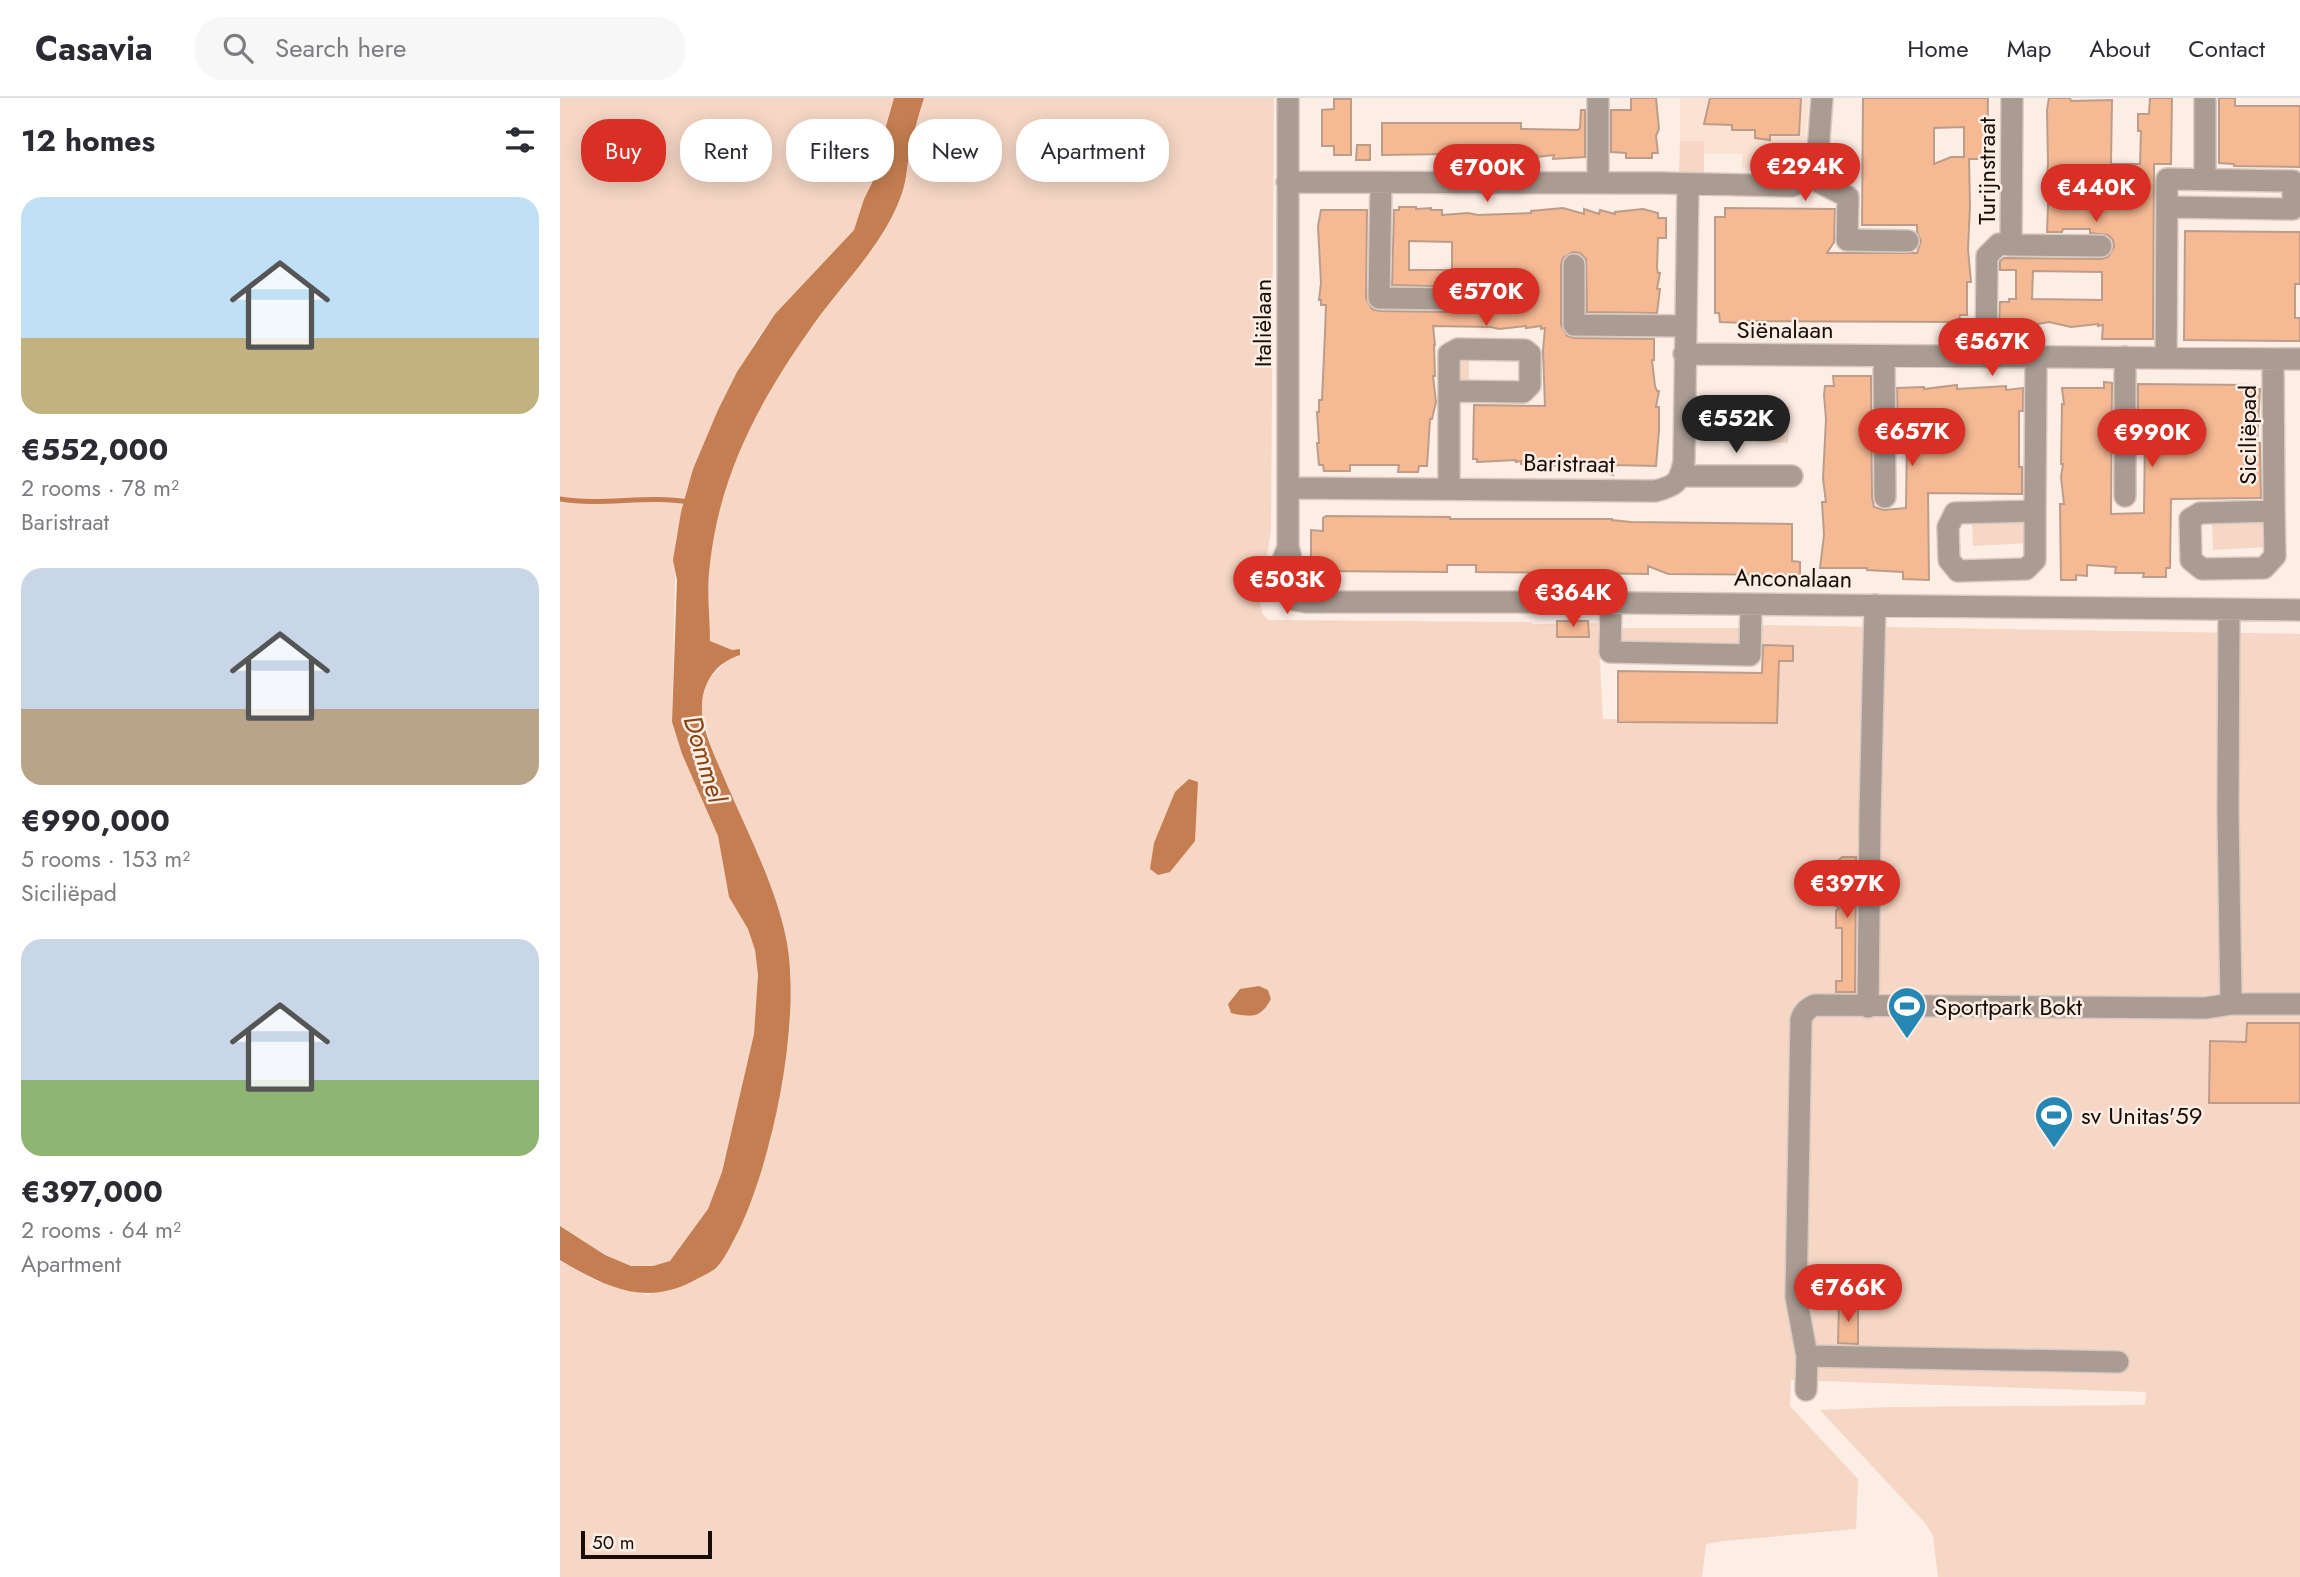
<!DOCTYPE html>
<html lang="en">
<head>
<meta charset="utf-8">
<style>
	body { margin:0; font-family:Jost,sans-serif; background:#f7f7f7; color:#2b2b33; height:100vh; display:flex; flex-direction:column; font-size:26px; white-space:nowrap }
	* { box-sizing:border-box; margin:0 }
	p { font-size:23px; color:#7c7c81 }
	.icon { flex:none; width:38px; height:38px; fill:none; stroke:currentColor; stroke-width:2; stroke-linecap:round; stroke-linejoin:round }
	.map { position:relative; flex:1; overflow:hidden }
	.side { display:flex; flex-direction:column; background:#fff; width:560px }
	.side>* { flex:none }
	.hud { position:absolute; left:21px; top:21px; width:665px; height:63px; display:flex; gap:14px }
	.scale { position:absolute; left:21px; bottom:18px; width:131px; box-sizing:border-box; padding-left:7px; border:4px solid #190d07; border-top:0; font-size:19px; line-height:24px; white-space:nowrap; color:#190d07; -webkit-text-stroke:5px #fcede5; paint-order:stroke }
	.price { position:absolute; translate:-50% -60px; padding:0 16px; border-radius:24px; background:#d93025; color:#fff; font-size:23px; line-height:46px; filter:drop-shadow(0 2px 4px #0008) }
	.price::after { content:''; position:absolute; left:50%; top:42px; width:21px; height:16px; margin-left:-10px; background:inherit; clip-path:polygon(0 0,100% 0,50% 100%) }
	.price.current { background:#222; color:#fff }
	ul { padding:0; list-style:none }
	li { display:grid; align-content:center; gap:14px; height:371px; padding:0 21px }
	li span { display:grid; place-items:center; height:217px; border-radius:21px; color:#555 }
	li>.icon { margin-inline-start:auto }
	span .icon { width:126px; height:126px; fill:#fffc; stroke-width:1 }
	li b { font-size:30px }
	h2 { display:flex; justify-content:space-between; align-items:center; height:84px; padding:0 21px; font-size:30px }
	.chip { padding:0 24px; border-radius:28px; background:#fff; box-shadow:0 4px 18px #0003; font-size:24px; line-height:63px }
	.chip.current { background:#d93025; color:#fff }
	header { display:flex; align-items:center; gap:42px; box-sizing:border-box; height:98px; padding:0 35px; background:#fff; border-bottom:2px solid #e1e1e2 }
	header strong { font-size:33px }
	nav { display:flex; gap:38px; margin-inline-start:auto; font-size:24px }
	.search { width:490px; height:63px; background:#f7f7f7; display:flex; align-items:center; gap:18px; box-sizing:border-box; padding:0 24px; border-radius:28px; color:#7c7c81; font-size:26px }
	main { display:flex; flex:1; min-height:0 }
	.map>svg:first-child { display:block }
	.built { fill:#fce2d3 }
	.green { fill:#f6d7c5; fill-rule:evenodd }
	.water { fill:#c57e51 }
	.lines { fill:none; stroke-linecap:round; stroke-linejoin:round }
	.stream { stroke:#c57e51; stroke-width:5 }
	.building { fill:#f5b994; stroke:#bd9d89; stroke-width:2; fill-rule:evenodd }
	.minor-casing { stroke:#d8c9c1; stroke-width:24 }
	.minor { stroke:#aa9c93; stroke-width:21 }
	.labels { text-anchor:middle; dominant-baseline:central; stroke-width:5; stroke-linejoin:round; paint-order:stroke }
	.street-label { font-size:24px; fill:#190d07; stroke:#fcede5 }
	.poi-label { font-size:24px; fill:#190d07; stroke:#fcede5; text-anchor:start }
	.water-label { font-size:26px; font-style:italic; fill:#864310; stroke:#fcede5 }
</style>
</head>
<body>
<header>
<strong>Casavia</strong>
<div class="search"><svg class="icon" aria-label="search" viewBox="0 0 24 24"><circle cx="10" cy="10" r="6"/><path d="M15 15l6 6"/></svg>Search here</div>
<nav><a>Home</a><a>Map</a><a>About</a><a>Contact</a></nav>
</header>
<main>
<section class="side">
<h2>12 homes<svg class="icon" aria-label="filters" viewBox="0 0 24 24"><path d="M4 7h16M4 17h16"/><circle cx="9" cy="7" r="2"/><circle cx="15" cy="17" r="2"/></svg></h2>
<ul>
<li><span style="background:linear-gradient(#bfe0f5 65%,#c2b280 0)"><svg class="icon" aria-label="home" viewBox="0 0 24 24"><path d="M3 11l9-7 9 7M6 9v11h12V9"/></svg></span><div><b>€552,000</b><p>2 rooms · 78 m²</p><p>Baristraat</p></div></li>
<li><span style="background:linear-gradient(#c9d6e8 65%,#b9a48a 0)"><svg class="icon" aria-label="home" viewBox="0 0 24 24"><path d="M3 11l9-7 9 7M6 9v11h12V9"/></svg></span><div><b>€990,000</b><p>5 rooms · 153 m²</p><p>Siciliëpad</p></div></li>
<li><span style="background:linear-gradient(#c9d6e8 65%,#8fb573 0)"><svg class="icon" aria-label="home" viewBox="0 0 24 24"><path d="M3 11l9-7 9 7M6 9v11h12V9"/></svg></span><div><b>€397,000</b><p>2 rooms · 64 m²</p><p>Apartment</p></div></li>
</ul>
</section>
<div class="map">
<svg width="1740" height="1479" viewBox="0 0 1740 1479">
	<rect width="100%" height="100%" fill="#fcede5"/>
	<path class="built" d="M1120,0H1249L1243,70H1182V56H1144V43H1120Z"/>
	<path class="green" d="M0,0H334L322,42L314,81L304,101L294,132L215,216L195,244L133,371L116,442L112,625L122,656L158,738L169,799L188,831L195,852L198,877L194,936L162,1074L148,1111L110,1164L93,1168H71L45,1157L0,1128Z
		M364,0H714L711,432L700,503L702,515L708,522L972,524V526L1038,525L1043,621L1214,623L1215,549H1201V527L1740,536V1479H1378L1373,1438L1366,1426L1260,1312L1331,1309L1585,1307L1586,1294L1231,1282L1230,1308L1298,1381L1296,1431L1164,1443L1146,1446L1142,1479H0V1162L34,1182L88,1197L172,1146L184,1121L210,1044L229,939L231,875L227,844L213,795L151,649L141,608L146,584L168,561L180,556L150,544C150,521 147,497 149,475C157,375 203,295 261,216C290,178 324,144 341,98C346,84 348,66 350,51C354,34 359,17 364,0ZM708,892L711,901C704,914 698,918 683,918Z
		M1120,43H1144V76H1119Z
		M900,256H909V285H900Z
		M1197,306L1230,308L1228,345L1196,344Z
		M1467,417L1468,445L1413,448L1412,420Z
		M1707,420L1708,449L1653,452L1652,421Z
		M1054,530H1179L1182,552L1054,550Z"/>
	<path class="water" d="M334,0H364C358,19 353,37 349,56C347,70 346,85 341,98C324,144 290,178 261,216C203,296 158,374 149,475C147,497 150,521 150,543L172,552L180,551V557C157,564 143,583 142,607C141,632 156,660 165,682C187,734 217,790 227,845C241,924 213,1062 178,1134C172,1145 165,1161 156,1170C150,1175 140,1179 133,1183C84,1209 44,1188 0,1162V1128L45,1157L71,1168H93L110,1163L148,1111L162,1074L194,936L198,877L195,852L188,831L169,799L158,738L122,656L112,624L117,482L113,462L121,414L133,371L158,312L177,274L215,216L294,132L304,101L314,81L322,42Z
		M629,681L638,684L635,743L610,774L598,777L590,771L594,745L615,694Z
		M699,888L708,892L711,901C701,920 692,920 671,915L668,906L680,891Z"/>
	<g class="lines">
		<path class="stream" d="M0,401C43,408 86,397 129,404"/>
	</g>
	<path class="building" d="M1071,0H1096L1099,31L1096,38L1098,55H1092V60H1066V55L1051,54V12H1071Z
		M1150,0H1241L1239,37H1210V42L1195,40V32H1172V27L1144,26Z
		M1303,0H1428L1427,61H1409L1410,108L1408,151L1411,184H1407V217H1400L1399,224L1184,223V225L1160,224L1159,215H1155V119H1165V110L1275,111L1274,144L1267,155H1357L1361,143L1357,134V127H1302ZM1404,29V59H1391L1374,66V30Z
		M1489,0H1510L1511,3L1552,2L1551,66H1580L1581,33H1578V16H1589L1590,0H1612L1611,66H1594L1593,241H1542L1543,227L1538,228V226L1511,229L1489,224L1472,227V225L1439,227L1440,204H1449V201H1456V172H1440V163L1444,160L1541,161L1548,159L1554,149L1553,142L1548,137L1530,135V131H1503L1502,134H1487L1489,82H1487L1488,65L1487,12ZM1473,173L1542,174V202L1472,201Z
		M1659,0H1675V8H1740V69L1674,68V66L1659,65Z
		M774,1H791V57H774V48H762V12L774,11Z
		M1021,12H1025V59L993,61L994,57L977,59V57L960,58L961,57L927,60V55L889,60V56L822,57V25H961V31L1018,32L1020,30Z
		M797,47H810V62H796Z
		M839,109H856V111L871,110V112H882V117L908,115L918,117L971,115V113L1003,110L1024,116V111L1039,116L1040,112L1055,116V114L1083,111L1098,115V120H1106V140H1098L1097,170L1098,175H1100L1097,191H1100L1097,215L1027,214L1026,161L1020,155L1013,154L1003,160L1001,167V227L1007,238L1014,240L1094,241V262H1092L1095,288L1097,293H1099L1096,309H1099V332L1096,368L1053,367V377L1031,368L1003,369V367L976,370L961,366V363L956,364V362L917,364V361H913L914,307L985,308L983,253L985,230L981,231V228L966,230V228L939,231L931,229L873,228L875,247H874L875,278H873L876,304L872,321H870L867,368H859L858,374H838L839,367H790V373H764L763,367H759L757,345H759L757,314H759V302H762L765,235L766,207H761V202H759L761,185L758,128L761,112H807L806,200L812,211L819,213L890,214L897,212L902,207V195L896,189L832,187L834,112H839ZM849,143L892,144V172H849Z
		M1625,133L1740,134V186H1735V220H1740V243L1624,242Z
		M1273,278H1311L1312,399L1314,409L1324,412L1346,410L1347,339H1338L1337,290L1364,289V291L1397,287V291L1446,288V292L1463,290V313H1459V369H1462V396L1368,395L1369,482L1343,481V474L1307,472V470H1260L1264,437L1262,404H1266L1263,381L1266,321L1264,297L1265,288H1274Z
		M1544,284L1552,285L1551,416L1584,415L1585,340H1578V286L1692,287V291H1700L1697,345H1700L1701,400L1611,401L1610,470H1606V479H1583L1584,475H1555L1556,469L1527,467V478L1516,477V482H1501L1500,406H1504L1501,379L1503,366H1501L1502,306H1504L1502,290H1544Z
		M766,418L890,419V421H1052V422L1071,424L1232,426V463L1240,464V477L1108,476L1088,468V476L916,474V467H887V474L751,473V432L763,433V420Z
		M997,523H1028L1029,539H997Z
		M1203,547L1233,548V563H1219L1217,625L1058,624V573L1202,575Z
		M1282,759H1296L1295,894H1276V883H1282V830H1276V813L1279,810L1276,808V775L1271,770Z
		M1687,925H1740V1005H1649L1650,943L1686,944Z
		M1279,1207H1298V1246L1278,1245Z"/>
	<g class="lines">
		<defs>
			<path id="minor" d="M728,0V449C733,466 735,480 729,497C716,479 720,468 728,449
				M1038,0V85
				M1249,79L1288,99L1287,142L1348,143
				M1645,82V0
				M727,84L1101,85L1232,88L1249,79L1257,67L1262,0
				M821,85L819,200L890,201
				M1451,147L1541,148
				M1014,167V227L1125,228
				M1124,256L1740,261
				M1324,258L1325,399
				M1426,259L1427,158L1439,146L1451,147L1452,0
				M1606,260L1607,81L1733,83V111L1607,109
				M1713,261L1714,413L1640,415L1630,421L1631,462L1642,471L1704,470L1715,458L1714,413
				M1121,378H1232
				M729,390L1095,393C1116,388 1120,384 1124,363L1128,86
				M889,390V256L898,251L965,252L970,256V287L963,294L890,293
				M1565,398V259
				M1475,413V462L1466,471L1398,473L1389,462L1388,429L1395,415L1475,413L1476,259
				M729,497L734,502L745,504H981L1740,512
				M1051,505L1050,554L1190,557L1191,506
				M1669,511L1668,714L1671,906
				M1308,909L1310,717L1315,507
				M1247,1258L1558,1264
				M1246,1292L1247,1258L1236,1199L1241,922C1243,914 1248,910 1255,907L1645,910L1671,906H1740"/>
		</defs>
		<use href="#minor" class="minor-casing"/>
		<use href="#minor" class="minor"/>
	</g>
	<defs>
		<symbol id="stadium-pin" viewBox="-11 -11 22 30"><path d="M0 17L-7.5 6A9.5 9.5 0 1 1 7.5 6Z" fill="#2587b2" stroke="#fcede5"/><path d="M0-5a6.5 5 0 1 0 0 10a6.5 5 0 1 0 0-10ZM-3.5-1.8h7v3.6h-7Z" fill="#fff"/></symbol>
	</defs>
	<g fill-rule="evenodd">
		<use href="#stadium-pin" x="1325" y="886" width="44" height="60"/>
		<use href="#stadium-pin" x="1472" y="995" width="44" height="60"/>
	</g>
	<g class="labels">
		<g class="street-label">
			<text transform="translate(1426 73) rotate(-90)">Turijnstraat</text>
			<text transform="translate(702 225) rotate(-90)">Italiëlaan</text>
			<text x="1225" y="231">Siënalaan</text>
			<text transform="translate(1687 337) rotate(-90)">Siciliëpad</text>
			<text transform="translate(1009 365) rotate(1)">Baristraat</text>
			<text transform="translate(1233 480) rotate(1)">Anconalaan</text>
		</g>
		<g class="poi-label">
			<text x="1374" y="908">Sportpark Bokt</text>
			<text x="1521" y="1017">sv Unitas'59</text>
		</g>
		<g class="water-label">
			<text transform="translate(145 661) rotate(73)">Dommel</text>
		</g>
	</g>
</svg>
<div class="scale">50 m</div>
<b class="price" style="left:1245px;top:105px">€294K</b>
<b class="price" style="left:927px;top:106px">€700K</b>
<b class="price" style="left:1536px;top:126px">€440K</b>
<b class="price" style="left:926px;top:230px">€570K</b>
<b class="price" style="left:1432px;top:280px">€567K</b>
<b class="price current" style="left:1176px;top:357px">€552K</b>
<b class="price" style="left:1352px;top:370px">€657K</b>
<b class="price" style="left:1592px;top:371px">€990K</b>
<b class="price" style="left:727px;top:518px">€503K</b>
<b class="price" style="left:1013px;top:531px">€364K</b>
<b class="price" style="left:1287px;top:822px">€397K</b>
<b class="price" style="left:1288px;top:1226px">€766K</b>
<div class="hud">
<a class="chip current">Buy</a>
<a class="chip">Rent</a>
<a class="chip">Filters</a>
<a class="chip">New</a>
<a class="chip">Apartment</a>
</div>
</div>
</main>
</body>
</html>
